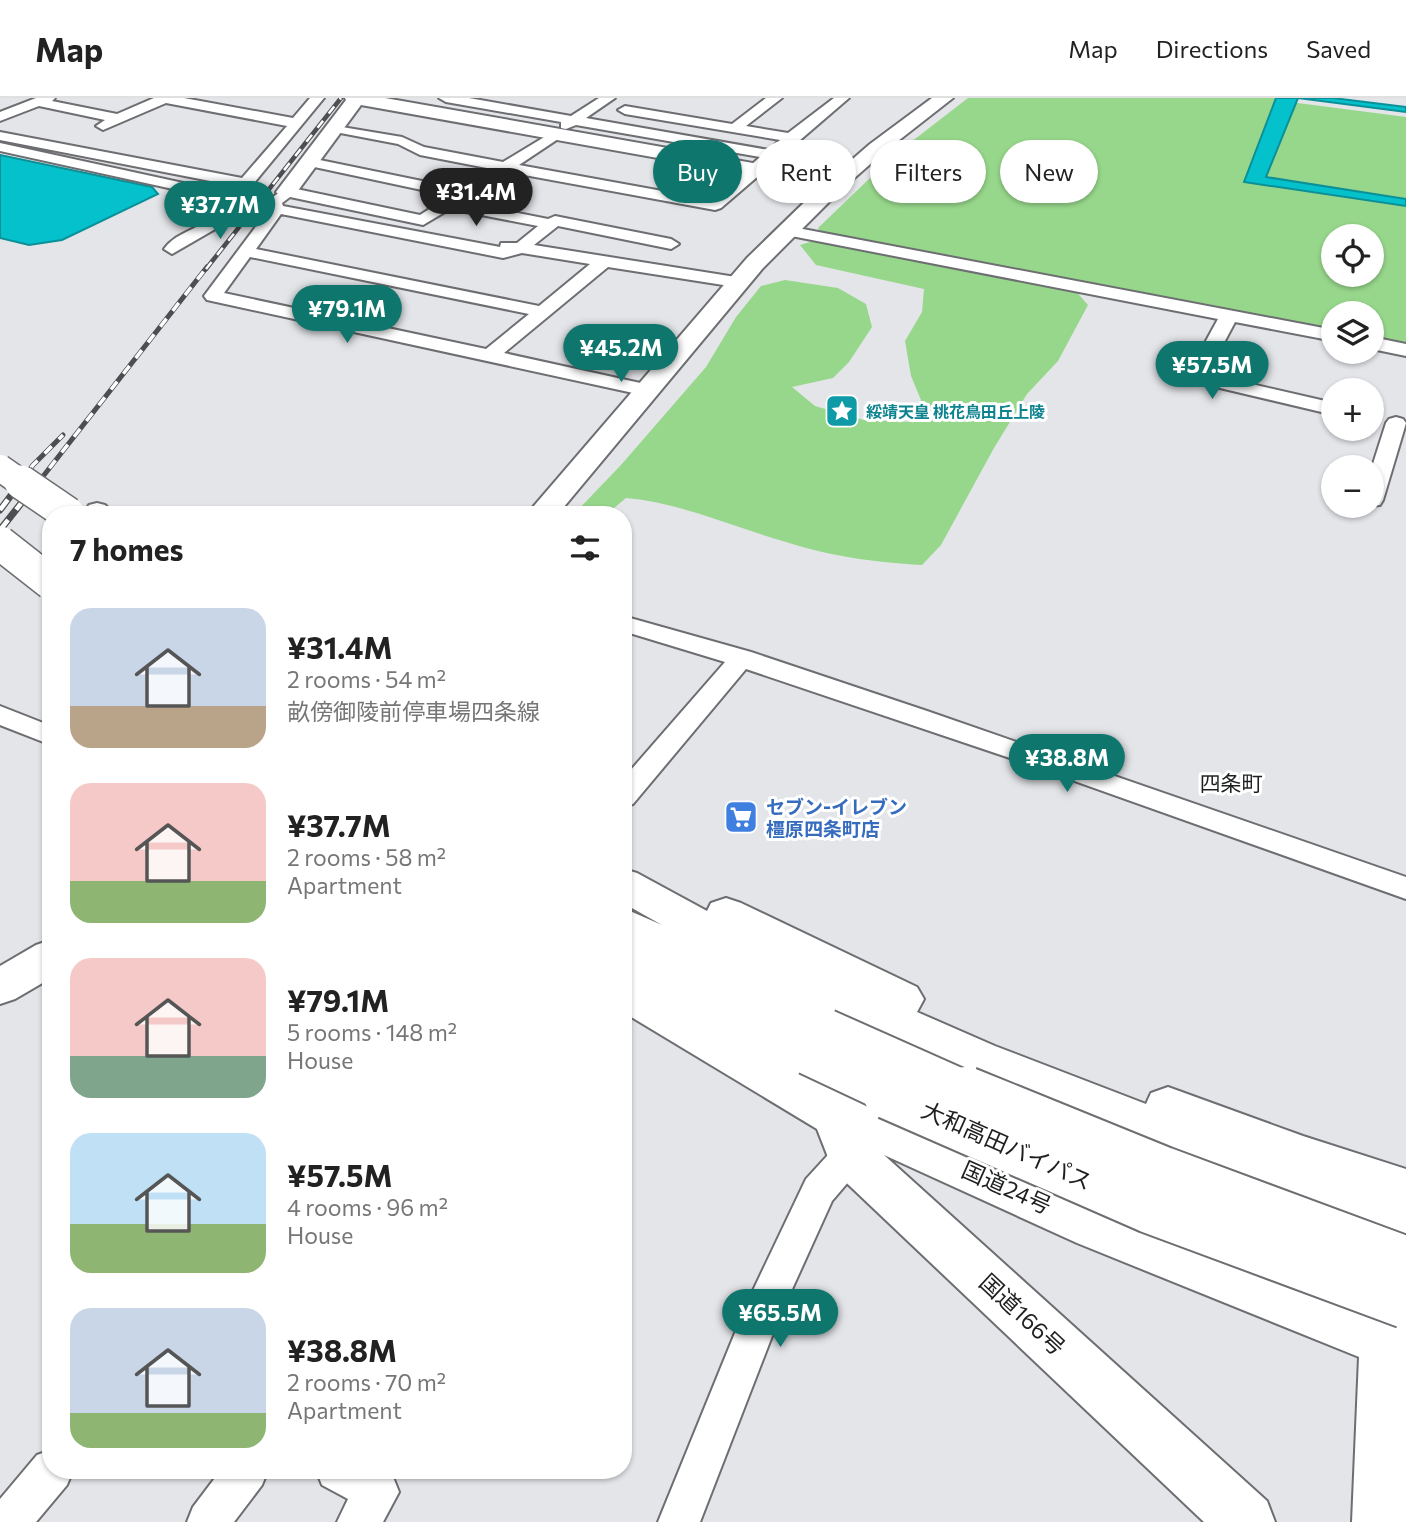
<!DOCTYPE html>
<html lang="en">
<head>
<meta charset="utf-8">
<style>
	body { margin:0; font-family:Commissioner,"Noto Sans JP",sans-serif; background:#f2f2f2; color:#222; height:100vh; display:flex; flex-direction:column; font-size:26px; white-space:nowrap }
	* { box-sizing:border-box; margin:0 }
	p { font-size:23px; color:#767676 }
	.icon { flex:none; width:38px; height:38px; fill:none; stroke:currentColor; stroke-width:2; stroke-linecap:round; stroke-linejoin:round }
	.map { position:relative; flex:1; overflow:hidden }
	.details { position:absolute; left:42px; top:408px; width:590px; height:973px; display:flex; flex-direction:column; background:#fff; border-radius:28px; box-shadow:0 2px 5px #0004 }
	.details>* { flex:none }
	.top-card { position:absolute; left:653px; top:42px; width:648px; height:63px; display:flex; gap:14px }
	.tools { position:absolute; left:1321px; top:126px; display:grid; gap:14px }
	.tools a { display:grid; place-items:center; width:63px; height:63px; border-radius:50%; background:#fff; box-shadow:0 2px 5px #0004; font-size:35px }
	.price { position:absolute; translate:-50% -60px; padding:0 16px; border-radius:24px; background:#0f766e; color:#fff; font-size:23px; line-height:46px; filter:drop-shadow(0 2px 4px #0008) }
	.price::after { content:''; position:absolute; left:50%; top:42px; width:21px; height:16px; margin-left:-10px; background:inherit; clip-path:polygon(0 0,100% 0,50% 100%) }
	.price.active { background:#222; color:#fff }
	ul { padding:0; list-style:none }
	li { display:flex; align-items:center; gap:21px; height:175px; padding:0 28px }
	li span { display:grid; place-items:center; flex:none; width:196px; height:140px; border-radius:21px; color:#555 }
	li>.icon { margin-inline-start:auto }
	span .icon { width:84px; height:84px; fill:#fffc; stroke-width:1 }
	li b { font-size:30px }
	h2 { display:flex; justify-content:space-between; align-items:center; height:84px; padding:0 28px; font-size:30px }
	.chip { padding:0 24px; border-radius:32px; background:#fff; box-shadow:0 2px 5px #0004; font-size:24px; line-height:63px }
	.chip.active { background:#0f766e; color:#fff }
	header { display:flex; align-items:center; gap:42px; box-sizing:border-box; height:98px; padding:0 35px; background:#fff; border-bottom:2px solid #e0e0e0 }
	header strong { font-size:33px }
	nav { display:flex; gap:38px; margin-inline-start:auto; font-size:24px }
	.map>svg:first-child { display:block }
	.green { fill:#97d78b; fill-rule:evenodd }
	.water { fill:#04c1cb; stroke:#0c9098; stroke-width:2 }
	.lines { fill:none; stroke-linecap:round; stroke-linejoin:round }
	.street-tunnel { stroke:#bcbdc1; stroke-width:15; stroke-dasharray:15 8; stroke-linecap:butt }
	.street-casing { stroke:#6d6e71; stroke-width:4 }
	.secondary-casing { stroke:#6d6e71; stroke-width:4 }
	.highway-casing { stroke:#6d6e71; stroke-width:4 }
	.street { fill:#fff; fill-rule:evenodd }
	.secondary { fill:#fff; fill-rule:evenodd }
	.highway { fill:#fff; fill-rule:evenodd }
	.rail-far2-casing { stroke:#4d4e50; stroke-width:4.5 }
	.rail-far1-casing { stroke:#4d4e50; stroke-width:5 }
	.rail-casing { stroke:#4d4e50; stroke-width:7 }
	.rail-far2 { stroke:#fff; stroke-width:2.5; stroke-dasharray:9; stroke-linecap:butt }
	.rail-far1 { stroke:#fff; stroke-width:3.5; stroke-dasharray:10; stroke-linecap:butt }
	.rail { stroke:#fff; stroke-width:4.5; stroke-dasharray:13; stroke-linecap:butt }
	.highway-bridge-far3-casing { stroke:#6d6e71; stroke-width:29; stroke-linecap:butt }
	.highway-bridge-far2-casing { stroke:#6d6e71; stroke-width:36; stroke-linecap:butt }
	.highway-bridge-far1-casing { stroke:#6d6e71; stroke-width:45; stroke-linecap:butt }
	.highway-bridge-casing { stroke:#6d6e71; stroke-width:56; stroke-linecap:butt }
	.highway-bridge-far3 { stroke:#fff; stroke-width:26 }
	.highway-bridge-far2 { stroke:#fff; stroke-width:33 }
	.highway-bridge-far1 { stroke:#fff; stroke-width:41 }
	.highway-bridge { stroke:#fff; stroke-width:52 }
	.labels { text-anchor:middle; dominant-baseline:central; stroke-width:6; stroke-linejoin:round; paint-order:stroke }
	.far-culture-label { font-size:16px; font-weight:bold; fill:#0d838f; stroke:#fff; text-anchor:start }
	.shop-label { font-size:19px; font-weight:bold; fill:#366cbe; stroke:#fff; text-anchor:start }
	.neighbourhood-label { font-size:21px; fill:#1e1f20; stroke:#fff }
	.near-street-label { font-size:23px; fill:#1e1f20; stroke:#fff }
</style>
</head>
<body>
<header>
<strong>Map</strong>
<nav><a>Map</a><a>Directions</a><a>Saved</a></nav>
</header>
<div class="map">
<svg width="1406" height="1424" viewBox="0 0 1406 1424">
	<rect width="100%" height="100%" fill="#e4e5e9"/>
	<path class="green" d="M968,0H1276L1244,84L1406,108V246L1372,239V215H1334L1333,232L1067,183L1088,207L1058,263L1027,296L994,350L941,447L922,467C872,464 834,459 786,444C733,429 682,405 626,400L607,416H574L621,367L706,269L736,219L761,188L785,182L838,190L866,206L872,229L849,264L833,280L792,289L815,308L864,322L914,324L921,302L911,278L905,243L922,214L924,191L816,167L800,147L823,140L818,130L893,58ZM1334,138H1372V177H1334Z
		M1290,4L1406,19V101L1262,78Z"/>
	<path class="water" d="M1276,0H1333L1406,9V14L1298,0L1266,79L1406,101V108L1244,84Z
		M0,57L152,89L158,96L62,142L29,147L0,140Z"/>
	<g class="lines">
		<path class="street-tunnel" d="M232,91L284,102"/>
		<defs>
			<path id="street" d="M36,0H55L52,3L117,16L154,0H184L293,20L310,0H324L217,130L172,156L164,151C174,137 189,134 203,125C211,120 217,110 223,102L0,53V45L229,95L236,88L0,42V34L242,80L287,28L166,5L103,32L96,28L105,22L39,8L0,23V14Z
				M439,0H469L571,18L599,0H615L586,20L769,52L780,42L625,16L618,12L625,8L732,26L766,0H782L746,28L788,35L834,0H849L721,110L715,112L508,74L462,104L548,121L555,118L671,141L679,146L671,151L558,128L534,147L742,180L745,184L736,189L608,169L504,255L654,288L657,292L654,296L647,298L207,202L204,198L269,111L266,104L287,89L420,117L450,98L305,67L303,64L305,61L310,60L461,91L492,71L420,57L398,46L330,33V27L402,39L424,49L503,64L556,32L563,36L561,39L519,67L712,102L760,59L576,27L566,31L561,30V24L446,4ZM290,99L423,127L450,111L538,128L517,145H501L500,149L283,108L282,105ZM281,116L503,160L522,155L590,166L539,208L256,151ZM250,159L529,216L486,251L224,195Z
				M787,128L1334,232V243L1235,224L1209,273L1217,278L1334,305V317L1203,286L1189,274L1218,221L781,136L779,133Z
				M1372,239L1406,246V258L1372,251Z
				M1396,319L1403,321L1406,325L1383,402L1380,407L1369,408H1372V369L1386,325L1389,321Z
				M97,405L105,407L114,416H89L86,412L89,407Z
				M623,518L751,554L927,613L1406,779V801L1007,659L746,571L633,706L623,709V681L725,564L623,533Z
				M0,608L51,628V647L0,627Z
				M850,1041L862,1046L868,1057L862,1068L832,1103L779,1220L700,1424H658L748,1203L806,1081L838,1046Z
				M51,1352V1372H73L67,1387L36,1424H0V1401L37,1357Z
				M221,1372H268L262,1387L234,1424H187L193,1409Z
				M316,1372H379L393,1379L399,1394L383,1424H337L348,1401L322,1387Z"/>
			<path id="secondary" d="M345,0H385L832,79L870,46L932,0H953L884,54L843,90L763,170L558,416H527L747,160L820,89L361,7L294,98H280L276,94L346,2Z"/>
			<path id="highway" d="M623,771L637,775L707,813L711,805L726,800L741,805L917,889L924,901L917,914L995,948L1146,1006L1151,995L1168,989L1303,1038L1406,1071V1146C1214,1082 1026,1003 842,919L848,932L842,945L828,950L831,956L824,969L808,975L800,972L830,989L1113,1113L1368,1211L1371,1204L1390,1196L1406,1203V1424H1352L1359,1259L1077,1145L884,1057L1267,1403L1275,1424H1204L833,1072L817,1031L623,914V810L662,827L623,805Z
				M51,842V880L15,901L0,906V868L36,847Z"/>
		</defs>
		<use href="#street" class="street-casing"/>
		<use href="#secondary" class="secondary-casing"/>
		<use href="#highway" class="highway-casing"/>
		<use href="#street" class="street"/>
		<use href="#secondary" class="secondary"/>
		<use href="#highway" class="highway"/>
		<defs>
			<path id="rail-far2" d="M206,171L341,0"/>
			<path id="rail-far1" d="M19,386L33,367L63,337
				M37,386L207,169"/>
			<path id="rail" d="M0,412L21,384
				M0,432L38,384"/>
		</defs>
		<use href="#rail-far2" class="rail-far2-casing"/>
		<use href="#rail-far1" class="rail-far1-casing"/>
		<use href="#rail" class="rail-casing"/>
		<use href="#rail-far2" class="rail-far2"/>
		<use href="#rail-far1" class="rail-far1"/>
		<use href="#rail" class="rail"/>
		<defs>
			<path id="highway-bridge-far3" d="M0,370L23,386"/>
			<path id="highway-bridge-far2" d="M21,384L68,416
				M0,445L51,485"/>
			<path id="highway-bridge-far1" d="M826,932L970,996
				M808,956L893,996"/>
			<path id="highway-bridge" d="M889,995L1150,1109L1406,1204
				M966,995L1163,1075L1406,1165"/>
		</defs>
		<use href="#highway-bridge-far3" class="highway-bridge-far3-casing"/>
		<use href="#highway-bridge-far2" class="highway-bridge-far2-casing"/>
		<use href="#highway-bridge-far1" class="highway-bridge-far1-casing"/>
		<use href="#highway-bridge" class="highway-bridge-casing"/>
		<use href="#highway-bridge-far3" class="highway-bridge-far3"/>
		<use href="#highway-bridge-far2" class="highway-bridge-far2"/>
		<use href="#highway-bridge-far1" class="highway-bridge-far1"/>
		<use href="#highway-bridge" class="highway-bridge"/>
	</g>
	<defs>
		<symbol id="sight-square" viewBox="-11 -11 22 22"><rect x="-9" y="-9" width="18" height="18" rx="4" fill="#0f9aa8" stroke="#fff"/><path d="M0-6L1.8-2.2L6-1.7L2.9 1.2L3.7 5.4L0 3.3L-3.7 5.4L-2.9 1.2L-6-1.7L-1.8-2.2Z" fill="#fff"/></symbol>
		<symbol id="supermarket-square" viewBox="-11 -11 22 22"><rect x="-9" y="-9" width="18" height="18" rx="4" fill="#3f7fe0" stroke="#fff"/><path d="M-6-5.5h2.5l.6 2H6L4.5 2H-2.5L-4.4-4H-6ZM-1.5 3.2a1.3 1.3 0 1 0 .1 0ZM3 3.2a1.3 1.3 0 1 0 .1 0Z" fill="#fff"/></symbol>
	</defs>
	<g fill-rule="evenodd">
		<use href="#sight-square" x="823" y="294" width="38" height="38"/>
		<use href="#supermarket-square" x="722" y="700" width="38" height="38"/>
	</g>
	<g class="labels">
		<g class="far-culture-label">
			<text x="866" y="313">綏靖天皇 桃花鳥田丘上陵</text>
		</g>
		<g class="shop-label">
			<text x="766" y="708">セブン-イレブン<tspan x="766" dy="22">橿原四条町店</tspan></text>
		</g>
		<g class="neighbourhood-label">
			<text x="1231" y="684">四条町</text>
		</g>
		<g class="near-street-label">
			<text transform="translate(1007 1047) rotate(24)">大和高田バイパス</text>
			<text transform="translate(1007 1089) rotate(24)">国道24号</text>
			<text transform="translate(1023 1216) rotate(43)">国道166号</text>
		</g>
	</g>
</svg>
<div class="tools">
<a><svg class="icon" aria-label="locate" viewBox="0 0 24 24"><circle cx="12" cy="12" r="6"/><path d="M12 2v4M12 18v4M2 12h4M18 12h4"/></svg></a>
<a><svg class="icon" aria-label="layers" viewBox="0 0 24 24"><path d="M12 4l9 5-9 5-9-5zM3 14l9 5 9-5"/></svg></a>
<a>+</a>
<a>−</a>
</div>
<b class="price active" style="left:476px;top:130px">¥31.4M</b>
<b class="price" style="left:220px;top:143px">¥37.7M</b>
<b class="price" style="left:347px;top:247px">¥79.1M</b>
<b class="price" style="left:621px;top:286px">¥45.2M</b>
<b class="price" style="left:1212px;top:303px">¥57.5M</b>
<b class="price" style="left:1067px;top:696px">¥38.8M</b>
<b class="price" style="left:780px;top:1251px">¥65.5M</b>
<div class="top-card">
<a class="chip active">Buy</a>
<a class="chip">Rent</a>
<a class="chip">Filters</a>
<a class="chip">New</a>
</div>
<section class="details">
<h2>7 homes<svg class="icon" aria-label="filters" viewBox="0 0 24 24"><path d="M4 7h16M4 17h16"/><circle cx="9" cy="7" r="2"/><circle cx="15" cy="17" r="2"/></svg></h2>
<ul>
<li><span style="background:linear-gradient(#c9d6e8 70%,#b9a48a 0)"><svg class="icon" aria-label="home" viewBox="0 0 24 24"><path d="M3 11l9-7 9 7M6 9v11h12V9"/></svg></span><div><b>¥31.4M</b><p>2 rooms · 54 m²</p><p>畝傍御陵前停車場四条線</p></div></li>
<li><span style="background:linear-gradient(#f6c9c9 70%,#8fb573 0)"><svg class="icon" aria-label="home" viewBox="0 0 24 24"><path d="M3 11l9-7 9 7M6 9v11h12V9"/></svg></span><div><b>¥37.7M</b><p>2 rooms · 58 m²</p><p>Apartment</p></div></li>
<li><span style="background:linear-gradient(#f6c9c9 70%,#7fa58c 0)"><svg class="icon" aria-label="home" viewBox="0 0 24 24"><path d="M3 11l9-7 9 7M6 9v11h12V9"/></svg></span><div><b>¥79.1M</b><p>5 rooms · 148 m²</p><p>House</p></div></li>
<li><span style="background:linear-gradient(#bfe0f5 65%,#8fb573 0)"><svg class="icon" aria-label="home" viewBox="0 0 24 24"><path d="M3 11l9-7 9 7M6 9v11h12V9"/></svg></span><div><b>¥57.5M</b><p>4 rooms · 96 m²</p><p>House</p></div></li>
<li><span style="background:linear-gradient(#c9d6e8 75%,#8fb573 0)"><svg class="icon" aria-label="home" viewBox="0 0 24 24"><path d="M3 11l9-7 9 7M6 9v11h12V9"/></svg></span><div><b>¥38.8M</b><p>2 rooms · 70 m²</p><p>Apartment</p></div></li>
</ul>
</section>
</div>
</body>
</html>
